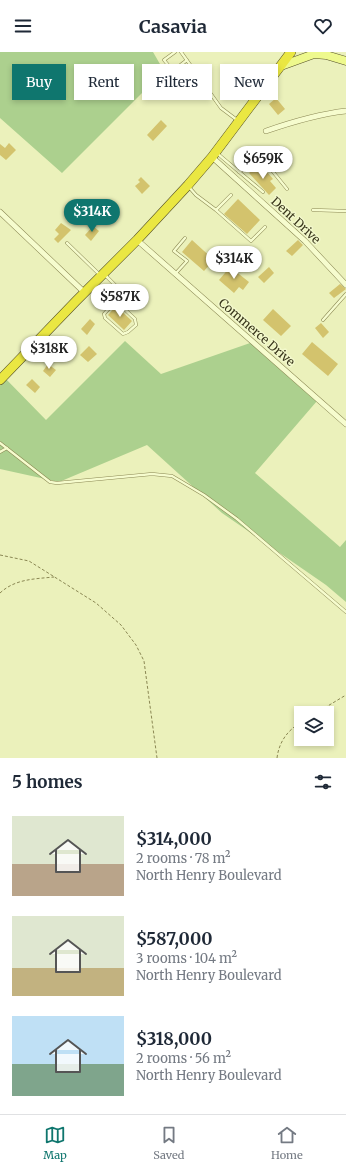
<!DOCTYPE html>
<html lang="en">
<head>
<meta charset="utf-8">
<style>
	body { margin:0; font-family:Merriweather,serif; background:#f6f6f7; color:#1f2937; height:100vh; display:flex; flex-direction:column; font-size:15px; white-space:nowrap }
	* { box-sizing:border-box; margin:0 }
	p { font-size:13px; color:#747a83 }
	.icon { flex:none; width:22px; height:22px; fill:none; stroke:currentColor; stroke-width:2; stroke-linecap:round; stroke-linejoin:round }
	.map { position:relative; height:706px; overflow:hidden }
	.side { display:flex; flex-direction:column; background:#fff; flex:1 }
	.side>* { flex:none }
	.guide { position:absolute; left:12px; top:12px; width:322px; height:36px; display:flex; gap:8px }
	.fabs { position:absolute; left:294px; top:654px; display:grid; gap:8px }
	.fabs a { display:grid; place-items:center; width:40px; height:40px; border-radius:0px; background:#fff; box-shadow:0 2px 6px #0003; font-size:20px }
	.price { position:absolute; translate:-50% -34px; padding:0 9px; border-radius:14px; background:#fff; color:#222; font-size:13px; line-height:26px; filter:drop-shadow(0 1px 2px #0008) }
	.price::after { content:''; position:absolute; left:50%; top:24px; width:12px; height:9px; margin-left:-6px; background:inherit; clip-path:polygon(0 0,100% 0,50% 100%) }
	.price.selected { background:#0f766e; color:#fff }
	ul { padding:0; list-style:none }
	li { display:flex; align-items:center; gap:12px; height:100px; padding:0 12px }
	li span { display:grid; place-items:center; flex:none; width:112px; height:80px; border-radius:0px; color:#555 }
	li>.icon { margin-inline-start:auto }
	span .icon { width:48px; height:48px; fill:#fffc; stroke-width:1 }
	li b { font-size:17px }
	h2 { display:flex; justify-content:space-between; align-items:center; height:48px; padding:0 12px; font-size:17px }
	.pill { padding:0 14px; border-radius:0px; background:#fff; box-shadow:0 2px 6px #0003; font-size:14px; line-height:36px }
	.pill.selected { background:#0f766e; color:#fff }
	header { display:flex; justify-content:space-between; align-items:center; height:52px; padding:0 12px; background:#fff; font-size:18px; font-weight:700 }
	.tab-bar { display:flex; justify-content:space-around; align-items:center; height:56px; border-top:1px solid #e0e1e3; background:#fff; font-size:11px; color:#747a83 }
	.tab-bar a { display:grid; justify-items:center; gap:2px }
	.tab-bar .selected { color:#0f766e }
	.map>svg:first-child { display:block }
	.green { fill:#acd08e }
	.building { fill:#d3c36d }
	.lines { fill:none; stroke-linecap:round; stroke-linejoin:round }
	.lane-casing { stroke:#8a8753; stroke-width:3.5 }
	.street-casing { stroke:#8a8753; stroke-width:6 }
	.primary-casing { stroke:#565129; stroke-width:9 }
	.highway-casing { stroke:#565129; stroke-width:10 }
	.path { stroke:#8a8753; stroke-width:1; stroke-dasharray:3 2; stroke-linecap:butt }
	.lane { stroke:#f6fcce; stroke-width:2.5 }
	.street { stroke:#f6fcce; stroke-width:5 }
	.primary { stroke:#eef98d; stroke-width:8 }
	.highway { stroke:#eae742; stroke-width:9 }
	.labels { text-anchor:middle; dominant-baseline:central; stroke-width:3; stroke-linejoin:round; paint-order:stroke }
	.street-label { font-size:12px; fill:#37341a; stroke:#f2f8cb }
</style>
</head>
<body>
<header><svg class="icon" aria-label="menu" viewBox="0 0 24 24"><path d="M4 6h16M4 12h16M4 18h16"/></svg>Casavia<svg class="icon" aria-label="heart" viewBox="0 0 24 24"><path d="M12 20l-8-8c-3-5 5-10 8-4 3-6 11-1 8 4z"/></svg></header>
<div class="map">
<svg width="346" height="706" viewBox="0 0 346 706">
	<rect width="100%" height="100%" fill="#ebf1bb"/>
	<path class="green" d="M0,0H153L164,19L62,121L0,66Z
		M125,289L161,322L253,290L317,349L255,421L340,495L346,488V550L326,533L222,461L147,393L59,430L0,417V326L2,323L46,368Z"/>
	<path class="building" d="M276,46L285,57L278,63L269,52Z
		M161,68L167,74L153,89L147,83Z
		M9,91L16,98L6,108L0,103V92L5,96Z
		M257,114L264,122L267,120L273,127L270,129L276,136L269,143L249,121Z
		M141,125L150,134L142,142L135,134L140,130L138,128Z
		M238,147L260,168L247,182L224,162Z
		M61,171L71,178L58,191L54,187L59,182L55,178Z
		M93,174L99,179L91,189L85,183Z
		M192,188L214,208L204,219L182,200Z
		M298,188L303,193L292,204L286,199Z
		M230,215L249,230L243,238L239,235L234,241L219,228Z
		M269,215L274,221L264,231L258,225Z
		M340,232L346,237L334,246L329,241Z
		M116,254L132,269L124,278L108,263Z
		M273,257L291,274L281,284L263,268Z
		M90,267L95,272L87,283L81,277Z
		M321,271L329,280L323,286L315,276Z
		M312,290L338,312L328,324L302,302Z
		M89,294L97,302L88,310L80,303Z
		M48,312L56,318L50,325L43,319Z
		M32,327L40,335L35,341L26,333Z"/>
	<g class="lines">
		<defs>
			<path id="lane" d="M175,0L164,8L173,19L187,8
				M181,0L221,56L237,68
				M218,102L263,140
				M239,120L261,105L287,137
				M189,135L196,143L216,158L231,143
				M216,158L251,189L265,175
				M313,158L346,159
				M67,191L99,222
				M176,221L187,209L174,199L185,186
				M105,223L123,241L104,262L105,266L123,282L128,280L136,273L135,267L116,249
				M323,268L346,242
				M0,391L50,430L57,431L152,422L172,424L204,443L237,467L346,560
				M0,400L7,396"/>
			<path id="street" d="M266,79C292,70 319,62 346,59
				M212,105L305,189L346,233
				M0,160L84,240
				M137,188L346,372"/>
			<path id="primary" d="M281,14L314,2L326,3L346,9"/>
			<path id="highway" d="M0,328L76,249L137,188L188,133L212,105L291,0"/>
		</defs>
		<use href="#lane" class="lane-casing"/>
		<use href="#street" class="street-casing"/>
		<use href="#primary" class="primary-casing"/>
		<use href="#highway" class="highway-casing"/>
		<path class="path" d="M0,503L29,509L96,551L121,573L136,593L144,609L157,706
			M0,541C15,527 34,527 54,525
			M316,661L346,643
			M277,706C279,690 287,679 301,670"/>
		<use href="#lane" class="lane"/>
		<use href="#street" class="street"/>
		<use href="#primary" class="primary"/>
		<use href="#highway" class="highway"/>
	</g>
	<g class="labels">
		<g class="street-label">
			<text transform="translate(296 168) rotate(43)">Dent Drive</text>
			<text transform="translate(257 280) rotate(41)">Commerce Drive</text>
		</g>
	</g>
</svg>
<div class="fabs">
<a><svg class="icon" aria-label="layers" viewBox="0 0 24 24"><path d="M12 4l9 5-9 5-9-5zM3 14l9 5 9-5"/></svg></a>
</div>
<b class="price" style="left:263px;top:128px">$659K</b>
<b class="price selected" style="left:92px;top:181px">$314K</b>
<b class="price" style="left:234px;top:228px">$314K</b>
<b class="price" style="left:120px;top:266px">$587K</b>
<b class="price" style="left:49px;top:318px">$318K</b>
<div class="guide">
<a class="pill selected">Buy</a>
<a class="pill">Rent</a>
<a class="pill">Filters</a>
<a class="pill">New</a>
</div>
</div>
<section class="side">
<h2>5 homes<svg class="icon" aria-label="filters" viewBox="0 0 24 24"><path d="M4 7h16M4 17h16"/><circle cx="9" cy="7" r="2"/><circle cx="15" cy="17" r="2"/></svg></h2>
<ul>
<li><span style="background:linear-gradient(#dfe7d0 60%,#b9a48a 0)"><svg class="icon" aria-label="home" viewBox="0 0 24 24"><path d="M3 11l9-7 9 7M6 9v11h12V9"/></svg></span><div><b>$314,000</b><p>2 rooms · 78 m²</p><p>North Henry Boulevard</p></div></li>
<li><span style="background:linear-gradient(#dfe7d0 65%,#c2b280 0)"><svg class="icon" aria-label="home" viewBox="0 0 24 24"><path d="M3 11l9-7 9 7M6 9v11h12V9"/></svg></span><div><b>$587,000</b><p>3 rooms · 104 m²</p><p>North Henry Boulevard</p></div></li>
<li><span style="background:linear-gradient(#bfe0f5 60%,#7fa58c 0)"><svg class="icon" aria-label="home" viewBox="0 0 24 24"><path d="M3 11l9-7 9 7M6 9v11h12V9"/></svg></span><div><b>$318,000</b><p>2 rooms · 56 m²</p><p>North Henry Boulevard</p></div></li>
</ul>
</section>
<nav class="tab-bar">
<a class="selected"><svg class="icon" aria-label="map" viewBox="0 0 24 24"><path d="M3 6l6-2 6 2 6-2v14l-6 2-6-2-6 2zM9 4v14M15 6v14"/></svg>Map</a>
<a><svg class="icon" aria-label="saved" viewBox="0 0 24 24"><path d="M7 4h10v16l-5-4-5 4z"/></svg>Saved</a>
<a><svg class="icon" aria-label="home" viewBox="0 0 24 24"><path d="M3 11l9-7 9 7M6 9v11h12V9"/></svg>Home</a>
</nav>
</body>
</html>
